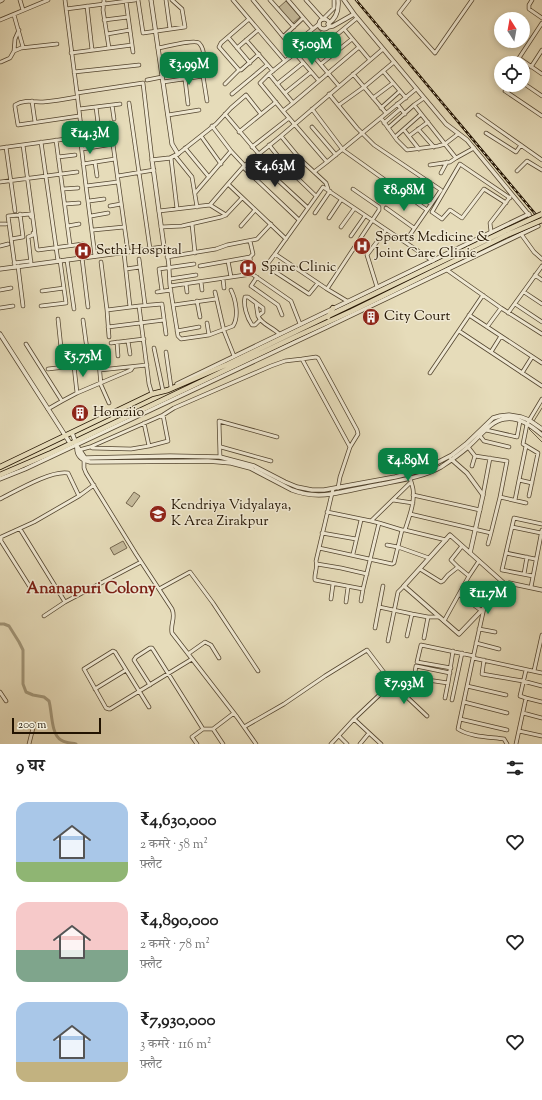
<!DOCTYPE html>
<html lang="hi">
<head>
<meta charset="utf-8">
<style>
	body { margin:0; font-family:"Sorts Mill Goudy","Noto Serif Devanagari",serif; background:#f2f2f2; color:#222; height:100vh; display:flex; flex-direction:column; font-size:15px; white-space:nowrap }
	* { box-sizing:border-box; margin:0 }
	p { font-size:13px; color:#767676 }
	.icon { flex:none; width:22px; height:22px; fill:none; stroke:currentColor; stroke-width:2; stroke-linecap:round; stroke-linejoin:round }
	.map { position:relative; height:744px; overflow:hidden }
	.side { display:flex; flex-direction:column; background:#fff; flex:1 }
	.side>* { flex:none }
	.needle { width:26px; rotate:349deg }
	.tools { position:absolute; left:494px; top:12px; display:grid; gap:8px }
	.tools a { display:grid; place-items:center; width:36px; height:36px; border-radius:50%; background:#fff; box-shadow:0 2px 6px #0003; font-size:20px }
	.scale { position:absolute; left:12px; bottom:10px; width:89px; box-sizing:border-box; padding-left:4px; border:2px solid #221301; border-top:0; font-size:11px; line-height:14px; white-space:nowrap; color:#221301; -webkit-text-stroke:3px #efe8d2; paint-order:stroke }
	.price { position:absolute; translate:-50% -34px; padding:0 9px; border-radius:8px; background:#0b8043; color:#fff; font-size:13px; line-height:26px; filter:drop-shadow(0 1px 2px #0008) }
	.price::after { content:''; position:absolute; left:50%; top:24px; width:12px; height:9px; margin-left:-6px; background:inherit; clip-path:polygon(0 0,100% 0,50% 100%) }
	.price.current { background:#222; color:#fff }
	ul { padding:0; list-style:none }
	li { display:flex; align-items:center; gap:12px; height:100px; padding:0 16px }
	li span { display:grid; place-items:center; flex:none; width:112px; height:80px; border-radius:12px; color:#555 }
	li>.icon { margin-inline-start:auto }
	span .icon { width:48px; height:48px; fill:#fffc; stroke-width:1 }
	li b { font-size:17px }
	h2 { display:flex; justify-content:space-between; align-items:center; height:48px; padding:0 16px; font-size:17px }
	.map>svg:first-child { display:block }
	.green { fill:#c5ba9b; stroke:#74664e }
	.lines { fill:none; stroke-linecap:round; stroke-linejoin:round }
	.stream { stroke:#6f634a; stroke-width:1 }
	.canal { stroke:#a3987b; stroke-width:3 }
	.minor-casing { stroke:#53452f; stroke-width:4.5 }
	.tertiary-casing { stroke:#53452f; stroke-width:5 }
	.trunk-casing { stroke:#221301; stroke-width:6 }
	.minor { stroke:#efe8d2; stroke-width:3 }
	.tertiary { stroke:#efe8d2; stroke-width:3.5 }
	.trunk { stroke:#e6dcba; stroke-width:4.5 }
	.rail-casing { stroke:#221301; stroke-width:2.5 }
	.rail { stroke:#efe8d2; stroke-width:1; stroke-dasharray:3; stroke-linecap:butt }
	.trunk-bridge-casing { stroke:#221301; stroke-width:6; stroke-linecap:butt }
	.trunk-bridge { stroke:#e6dcba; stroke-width:4.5 }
	.labels { text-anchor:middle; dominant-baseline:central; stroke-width:3; stroke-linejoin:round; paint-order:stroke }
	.poi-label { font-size:14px; fill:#221301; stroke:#efe8d2; text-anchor:start }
	.quarter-label { font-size:16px; font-weight:bold; fill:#7a1f14; stroke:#efe8d2 }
</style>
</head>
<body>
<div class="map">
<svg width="542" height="744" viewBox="0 0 542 744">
	<rect width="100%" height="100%" fill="#e6dcba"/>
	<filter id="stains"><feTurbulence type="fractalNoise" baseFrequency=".005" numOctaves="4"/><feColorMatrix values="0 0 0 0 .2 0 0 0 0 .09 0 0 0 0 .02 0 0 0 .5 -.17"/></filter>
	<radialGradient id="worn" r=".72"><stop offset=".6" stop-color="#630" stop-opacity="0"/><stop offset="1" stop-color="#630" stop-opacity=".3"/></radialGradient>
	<path class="green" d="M286,1L300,17L292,24L278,8Z
		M317,27L323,34L308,46L303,39Z
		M134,492L140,496L132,507L126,503Z
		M123,541L127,548L114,555L110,548Z"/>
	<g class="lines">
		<path class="stream" d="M534,421L542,408
			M531,427L529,429L542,442"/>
		<path class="canal" d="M0,624H4L9,626L19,642L23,650V684L26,692L33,695L44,697L49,701C52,711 51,735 61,740C65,743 71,743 76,744"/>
		<defs>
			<path id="minor" d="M20,0L23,10
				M65,0L77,93
				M104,0L103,10L109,48
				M138,0L143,33L185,27L182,9L172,0
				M166,0L170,29
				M233,0L285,61L269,74L293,103L283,111L327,162L416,89
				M253,0L290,45L294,44L319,24
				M270,0L294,27
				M288,0L312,28
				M306,0L323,19L334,8V0
				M409,0L399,13L435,53L472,0
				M532,0L529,5V9L542,18
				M126,1L133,52
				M87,6L92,50
				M66,9L135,0
				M14,15L23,47
				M0,20L48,0
				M104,20L128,17
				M542,23L519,58L542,74
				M344,29L370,60
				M107,34L130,30
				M284,36L303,18
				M228,37L250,63
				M246,40L273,71
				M158,48C165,47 195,39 199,43C203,47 204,54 204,59L175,63
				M237,48L258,30
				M14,51L15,39L19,30
				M71,53L132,45
				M295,53L319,81
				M312,55L357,18
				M285,61L305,46L339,86
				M1,62L10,58L14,51L21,48L57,44
				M321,64L352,39
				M531,67L542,50
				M239,70L219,47L221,43L249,19
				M383,71L406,98
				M74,72L139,65
				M269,74L260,83L283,111
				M353,74L386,113
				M185,79L188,104
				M147,80L162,77
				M163,82L203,76L207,101
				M523,83L542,96
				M225,84L239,70H241L259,54
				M277,84L303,63
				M505,91L542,116
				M285,93L311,72
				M232,94L267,65
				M329,94L357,128L374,145L441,190L405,242
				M77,97C66,99 54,101 43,102C34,102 24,99 15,105V107L18,125L79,116
				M373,98L393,83
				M32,101L35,122
				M129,103L150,249
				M293,103L359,47
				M397,104L405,114
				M112,105L114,119
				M339,105L364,87L394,62
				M414,105L424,98
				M96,107L98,123
				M381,108L400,91
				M79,109L120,104
				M312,109L343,150L427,210
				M225,114L258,153
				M168,115L199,110
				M478,115L542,160
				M381,118L397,140L407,150L438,146L445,144L458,134
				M110,123L128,252
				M384,123L399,110
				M212,126L231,151L245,166
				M79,127L86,186
				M81,127L77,93L143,83L152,160
				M312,127L336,155
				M388,128L414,105L456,158L474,148
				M418,129L434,147
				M404,130L419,149
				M239,132L276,102
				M486,133L516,152L521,145
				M80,134L111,130
				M201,136L221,164
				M281,136L243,167L299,220
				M409,136L428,122
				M395,137L421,114
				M56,140L70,245
				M41,142L58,261
				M23,145L37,249L38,250L83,244
				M269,145L288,169L316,196
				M6,147L15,211
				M252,147L289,118
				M0,148L73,138
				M185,148L209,177
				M82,149L113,144
				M178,154L216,124L231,108L246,95L261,114
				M175,156L192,177L197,207
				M256,156L270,173L308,208
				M58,157L75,155
				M171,158L177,209
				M95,162L97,176
				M83,164L115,159
				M430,165L450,162L456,158
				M243,167L228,184L286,239
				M517,171L527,161L542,170
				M314,172L327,162
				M441,173L447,162
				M118,176L154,170
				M399,181L431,204
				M0,182L77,172
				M63,189L78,188
				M328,189L326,183L300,159L281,136L383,49
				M195,193L231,151
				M89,201L104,199
				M506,203L484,189L462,218L450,210L442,219L432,212L460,164L510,198
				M65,204L79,203
				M210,205L226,215
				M110,206L121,204
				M386,208L414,228
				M159,211L210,205L228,184
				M315,213L330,191
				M91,216L108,213
				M329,218L341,200
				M0,224H6
				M192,224L195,253
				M68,226L79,224
				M241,226L255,210
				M161,227L182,226L221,217L226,215L242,198
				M341,227L354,209
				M93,230L124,227
				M491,232L490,223L510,197
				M521,234L534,252L542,259
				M351,236L365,216
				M11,239L23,237L20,214
				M0,246L8,244
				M164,247C170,254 169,276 170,286L252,274L250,257L200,266
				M124,253L130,307
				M275,254L266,266L309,294L318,283
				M95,256L86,186L118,182
				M167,257L216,249L227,245L257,239L271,224
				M250,257L253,254L250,241
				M82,258L88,307
				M139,259L145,305
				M67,260L74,309
				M228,261L231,277
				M101,262L107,310L109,337
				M14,263L31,261
				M31,264L28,237L33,235V233
				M18,266L23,306
				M15,267L8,216L30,214L31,217
				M126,269L140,267
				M447,270L501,308L542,334
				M252,274L291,301L300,324
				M535,275L542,280
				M257,277L251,286L278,305L282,315
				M170,279L196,275
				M223,279L224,288
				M201,282L202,290
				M186,284L187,292
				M170,286L178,336L181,339L209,335L233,326C239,317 236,300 231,290
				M377,287L367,255L386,230
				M327,289L379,210V207L353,189
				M0,290L11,288
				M42,291L64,288
				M162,291L159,269L194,264
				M157,292L171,290
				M215,292L224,331L234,356
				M524,292L542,304
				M197,301L200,317
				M347,301L327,289L275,254L323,187L433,261
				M256,303L258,316
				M515,304L542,322
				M174,305L216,299
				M41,306L66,303L60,260
				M139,306L162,304L166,334
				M0,308L13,306
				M107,310L139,306L149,384L152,394
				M508,313L542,266
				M469,315L542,363
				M58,319L63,367
				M83,320L89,364
				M260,320L255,325H252C247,318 243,305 245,297H248L263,308V312L258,316C262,325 273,327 279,334
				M207,323L209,335
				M108,327L164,320
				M487,327L501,308
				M177,331L199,327
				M459,331L542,386
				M128,341L130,354
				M117,342L118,356
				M111,343L144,339
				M26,344L62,401L48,409
				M154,348L163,391
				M166,352L171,387
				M491,352L501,336
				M74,366L77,393
				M48,369L99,363L101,385L109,403
				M100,370L147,365
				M430,373L483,295
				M522,373L532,357
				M62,401L77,393L131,370L133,367
				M486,430L517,437L520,421
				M480,436L484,441L509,447
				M149,446L168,441L163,415
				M526,446L519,480L532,483
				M221,447L271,461
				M468,447L475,456L507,461L500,497L526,503
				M92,448L131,449L149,446L144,423
				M79,450L90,447L163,415L174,408L271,366L285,361L302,359
				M220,457L219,421L277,437
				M84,461V468L86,473L136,554L172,609C176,618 170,624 172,633L237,717L256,744
				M472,466L475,456
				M409,474C410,479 412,484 413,489C415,503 409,517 405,530L446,540
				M338,488L340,477L350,447L358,434L357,430L318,358L316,357L302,359L350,447
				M333,489L316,561C318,568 314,573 315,580L363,589L379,523L371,521L411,482
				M413,495L480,510
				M483,495L490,458
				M529,496L538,453L523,444L527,424L542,399
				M0,499C16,491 51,470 68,473L79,496
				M393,500L413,503
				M515,500L519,480
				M327,512L371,521
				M410,514L491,533L500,497
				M379,523L402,530
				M512,527L541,533
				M20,529L65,602
				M322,533L356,539
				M488,544L491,533
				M387,545L398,547L429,558
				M319,548L392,564L394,563L402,530H405
				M506,553L535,559
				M353,554L361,520
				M317,564L341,568L367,574
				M458,567L451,560L462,546
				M420,569L441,582L443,581L448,575L458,567L469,576L444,621
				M524,574L527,557
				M469,576L479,561
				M533,576L502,570L514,518L542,524
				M30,587L1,541V537L34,522L79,496L94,485
				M531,587L542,530
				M159,589L190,572L213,603L258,671
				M460,595L482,611
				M331,599L333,584
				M361,601L363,589
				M346,602L348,587
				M379,607L383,586
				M484,608L473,658L542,673
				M412,614L428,617H439
				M44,616L65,602L141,562
				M375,628L379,607L412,614L407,636
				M479,629L495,632
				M424,638L428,617
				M388,641L398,592L404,586
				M476,643L499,649
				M188,654L205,642L211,645L219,658
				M473,658L458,729C470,737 490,737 504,739L507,744
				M484,660L482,674L523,681L542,686
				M451,668L417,662L421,645L474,656
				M534,671L542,635
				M450,673L416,666L414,678L448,683L453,651
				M150,685L134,660L136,657L150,648H152L154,651L203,729
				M467,686L506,695
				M95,689L126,670
				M0,692L6,701
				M445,698L448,683
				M526,698L542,702
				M452,700L462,653
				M464,702L507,713
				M149,707L115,652L113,651L84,669L106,708L109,709H110L192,659
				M523,713L542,718
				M354,719L381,744
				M460,719L507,730
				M244,727L284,704L325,676L367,650L392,683L427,716
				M213,729L223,744
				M519,731L542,736
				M339,736L347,744
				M29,744L34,724
				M197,744L192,737L203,729H213L234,713
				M331,744L354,719L392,683
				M360,744L369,733
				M516,744L526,698L520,696L526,670"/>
			<path id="tertiary" d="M344,0L354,14
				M0,1L2,0
				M319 24a5 5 0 1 1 10 0a5 5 0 1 1-10 0Z
				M328,24C337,18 339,10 338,0
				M0,269L164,247L152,160L170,158L178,154L172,144L171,137L151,0
				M0,334L70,443
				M177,384L529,214
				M72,433L77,446L85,458L170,456L220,457L254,466L285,482L297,487L312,490H324L395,477L423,470L452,455L466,444L493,418L500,416L509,415L521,417L529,420L542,429
				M77,446C76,455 81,460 90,462L208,461L231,463L250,468L292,490C305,495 318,496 331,494C348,491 365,487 382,484C402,480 423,477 441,467C450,461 460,454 468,447C479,438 490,421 504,419C517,416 532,426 542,435
				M451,459L467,473L483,495L470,553
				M0,479L25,469L327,327L538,226L467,140L446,124L354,14L333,26L328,27
				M506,585L450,535L404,586L459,634L506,585L509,583L542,590"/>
			<path id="trunk" d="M328,317L333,308
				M0,467L152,394L168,390L228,364L505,231
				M0,475L51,453L295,337L352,311L507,235"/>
		</defs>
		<use href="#minor" class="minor-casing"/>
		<use href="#tertiary" class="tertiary-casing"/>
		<use href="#trunk" class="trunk-casing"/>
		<use href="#minor" class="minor"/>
		<use href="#tertiary" class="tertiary"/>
		<use href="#trunk" class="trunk"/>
		<defs>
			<path id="rail" d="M356,0L542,222"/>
		</defs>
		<use href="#rail" class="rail-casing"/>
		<use href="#rail" class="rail"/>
		<defs>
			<path id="trunk-bridge" d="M505,231L542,214
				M507,235L542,220"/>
		</defs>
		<use href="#trunk-bridge" class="trunk-bridge-casing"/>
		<use href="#trunk-bridge" class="trunk-bridge"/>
	</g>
	<defs>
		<symbol id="hospital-disc" viewBox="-11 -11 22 22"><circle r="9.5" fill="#8f2418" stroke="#efe8d2"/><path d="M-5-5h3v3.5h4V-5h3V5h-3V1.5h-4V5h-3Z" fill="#fff"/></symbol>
		<symbol id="building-disc" viewBox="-11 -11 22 22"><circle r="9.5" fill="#8f2418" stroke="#efe8d2"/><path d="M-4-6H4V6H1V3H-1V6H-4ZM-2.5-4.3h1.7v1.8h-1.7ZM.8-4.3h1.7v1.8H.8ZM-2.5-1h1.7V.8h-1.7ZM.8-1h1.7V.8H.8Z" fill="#fff"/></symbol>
		<symbol id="school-disc" viewBox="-11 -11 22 22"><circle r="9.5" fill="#8f2418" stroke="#efe8d2"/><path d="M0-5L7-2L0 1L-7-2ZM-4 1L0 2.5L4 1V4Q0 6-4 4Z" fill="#fff"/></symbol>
	</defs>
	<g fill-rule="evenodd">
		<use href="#hospital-disc" x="352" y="236" width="20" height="20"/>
		<use href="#hospital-disc" x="73" y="241" width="20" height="20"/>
		<use href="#hospital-disc" x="238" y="258" width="20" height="20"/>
		<use href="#building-disc" x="361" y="307" width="20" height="20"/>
		<use href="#building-disc" x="70" y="403" width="20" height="20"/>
		<use href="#school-disc" x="148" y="504" width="20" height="20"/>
	</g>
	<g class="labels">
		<g class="poi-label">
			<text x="375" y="238">Sports Medicine &amp;<tspan x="375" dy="16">Joint Care Clinic</tspan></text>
			<text x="96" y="251">Sethi Hospital</text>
			<text x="261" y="268">Spine Clinic</text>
			<text x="384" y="317">City Court</text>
			<text x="93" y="413">Homziio</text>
			<text x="171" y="506">Kendriya Vidyalaya,<tspan x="171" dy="16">K Area Zirakpur</tspan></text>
		</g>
		<g class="quarter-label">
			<text x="91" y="589">Ananapuri Colony</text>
		</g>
	</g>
	<rect width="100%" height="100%" filter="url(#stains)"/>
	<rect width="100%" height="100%" fill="url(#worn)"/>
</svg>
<div class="tools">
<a><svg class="needle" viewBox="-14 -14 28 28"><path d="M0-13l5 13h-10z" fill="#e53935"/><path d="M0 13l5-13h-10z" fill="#767676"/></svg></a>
<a><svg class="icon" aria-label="locate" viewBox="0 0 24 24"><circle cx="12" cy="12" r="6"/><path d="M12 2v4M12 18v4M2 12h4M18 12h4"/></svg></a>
</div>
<div class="scale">200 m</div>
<b class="price" style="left:312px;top:66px">₹5.09M</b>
<b class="price" style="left:189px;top:86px">₹3.99M</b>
<b class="price" style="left:90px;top:155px">₹14.3M</b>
<b class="price current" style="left:275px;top:188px">₹4.63M</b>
<b class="price" style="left:404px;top:212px">₹8.98M</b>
<b class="price" style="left:83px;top:378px">₹5.75M</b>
<b class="price" style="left:408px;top:482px">₹4.89M</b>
<b class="price" style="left:488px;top:615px">₹11.7M</b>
<b class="price" style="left:404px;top:705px">₹7.93M</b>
</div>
<section class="side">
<h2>9 घर<svg class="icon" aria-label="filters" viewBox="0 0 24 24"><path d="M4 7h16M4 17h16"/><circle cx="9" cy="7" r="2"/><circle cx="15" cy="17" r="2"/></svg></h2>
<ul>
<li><span style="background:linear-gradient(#a9c7e8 75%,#8fb573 0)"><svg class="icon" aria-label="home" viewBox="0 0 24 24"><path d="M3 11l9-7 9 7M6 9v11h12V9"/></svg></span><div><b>₹4,630,000</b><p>2 कमरे · 58 m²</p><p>फ़्लैट</p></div><svg class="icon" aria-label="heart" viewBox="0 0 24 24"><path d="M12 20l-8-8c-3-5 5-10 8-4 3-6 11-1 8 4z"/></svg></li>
<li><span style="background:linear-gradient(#f6c9c9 60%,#7fa58c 0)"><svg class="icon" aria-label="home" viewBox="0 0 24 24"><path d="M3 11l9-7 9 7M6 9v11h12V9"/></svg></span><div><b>₹4,890,000</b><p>2 कमरे · 78 m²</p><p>फ़्लैट</p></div><svg class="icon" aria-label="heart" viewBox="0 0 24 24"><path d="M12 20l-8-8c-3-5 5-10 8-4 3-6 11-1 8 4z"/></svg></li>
<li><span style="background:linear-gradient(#a9c7e8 75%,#c2b280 0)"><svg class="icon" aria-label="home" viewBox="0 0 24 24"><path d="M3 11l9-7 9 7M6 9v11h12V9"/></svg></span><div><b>₹7,930,000</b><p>3 कमरे · 116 m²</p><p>फ़्लैट</p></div><svg class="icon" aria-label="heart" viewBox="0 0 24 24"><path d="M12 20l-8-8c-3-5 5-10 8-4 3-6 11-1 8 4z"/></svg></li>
</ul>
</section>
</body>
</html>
